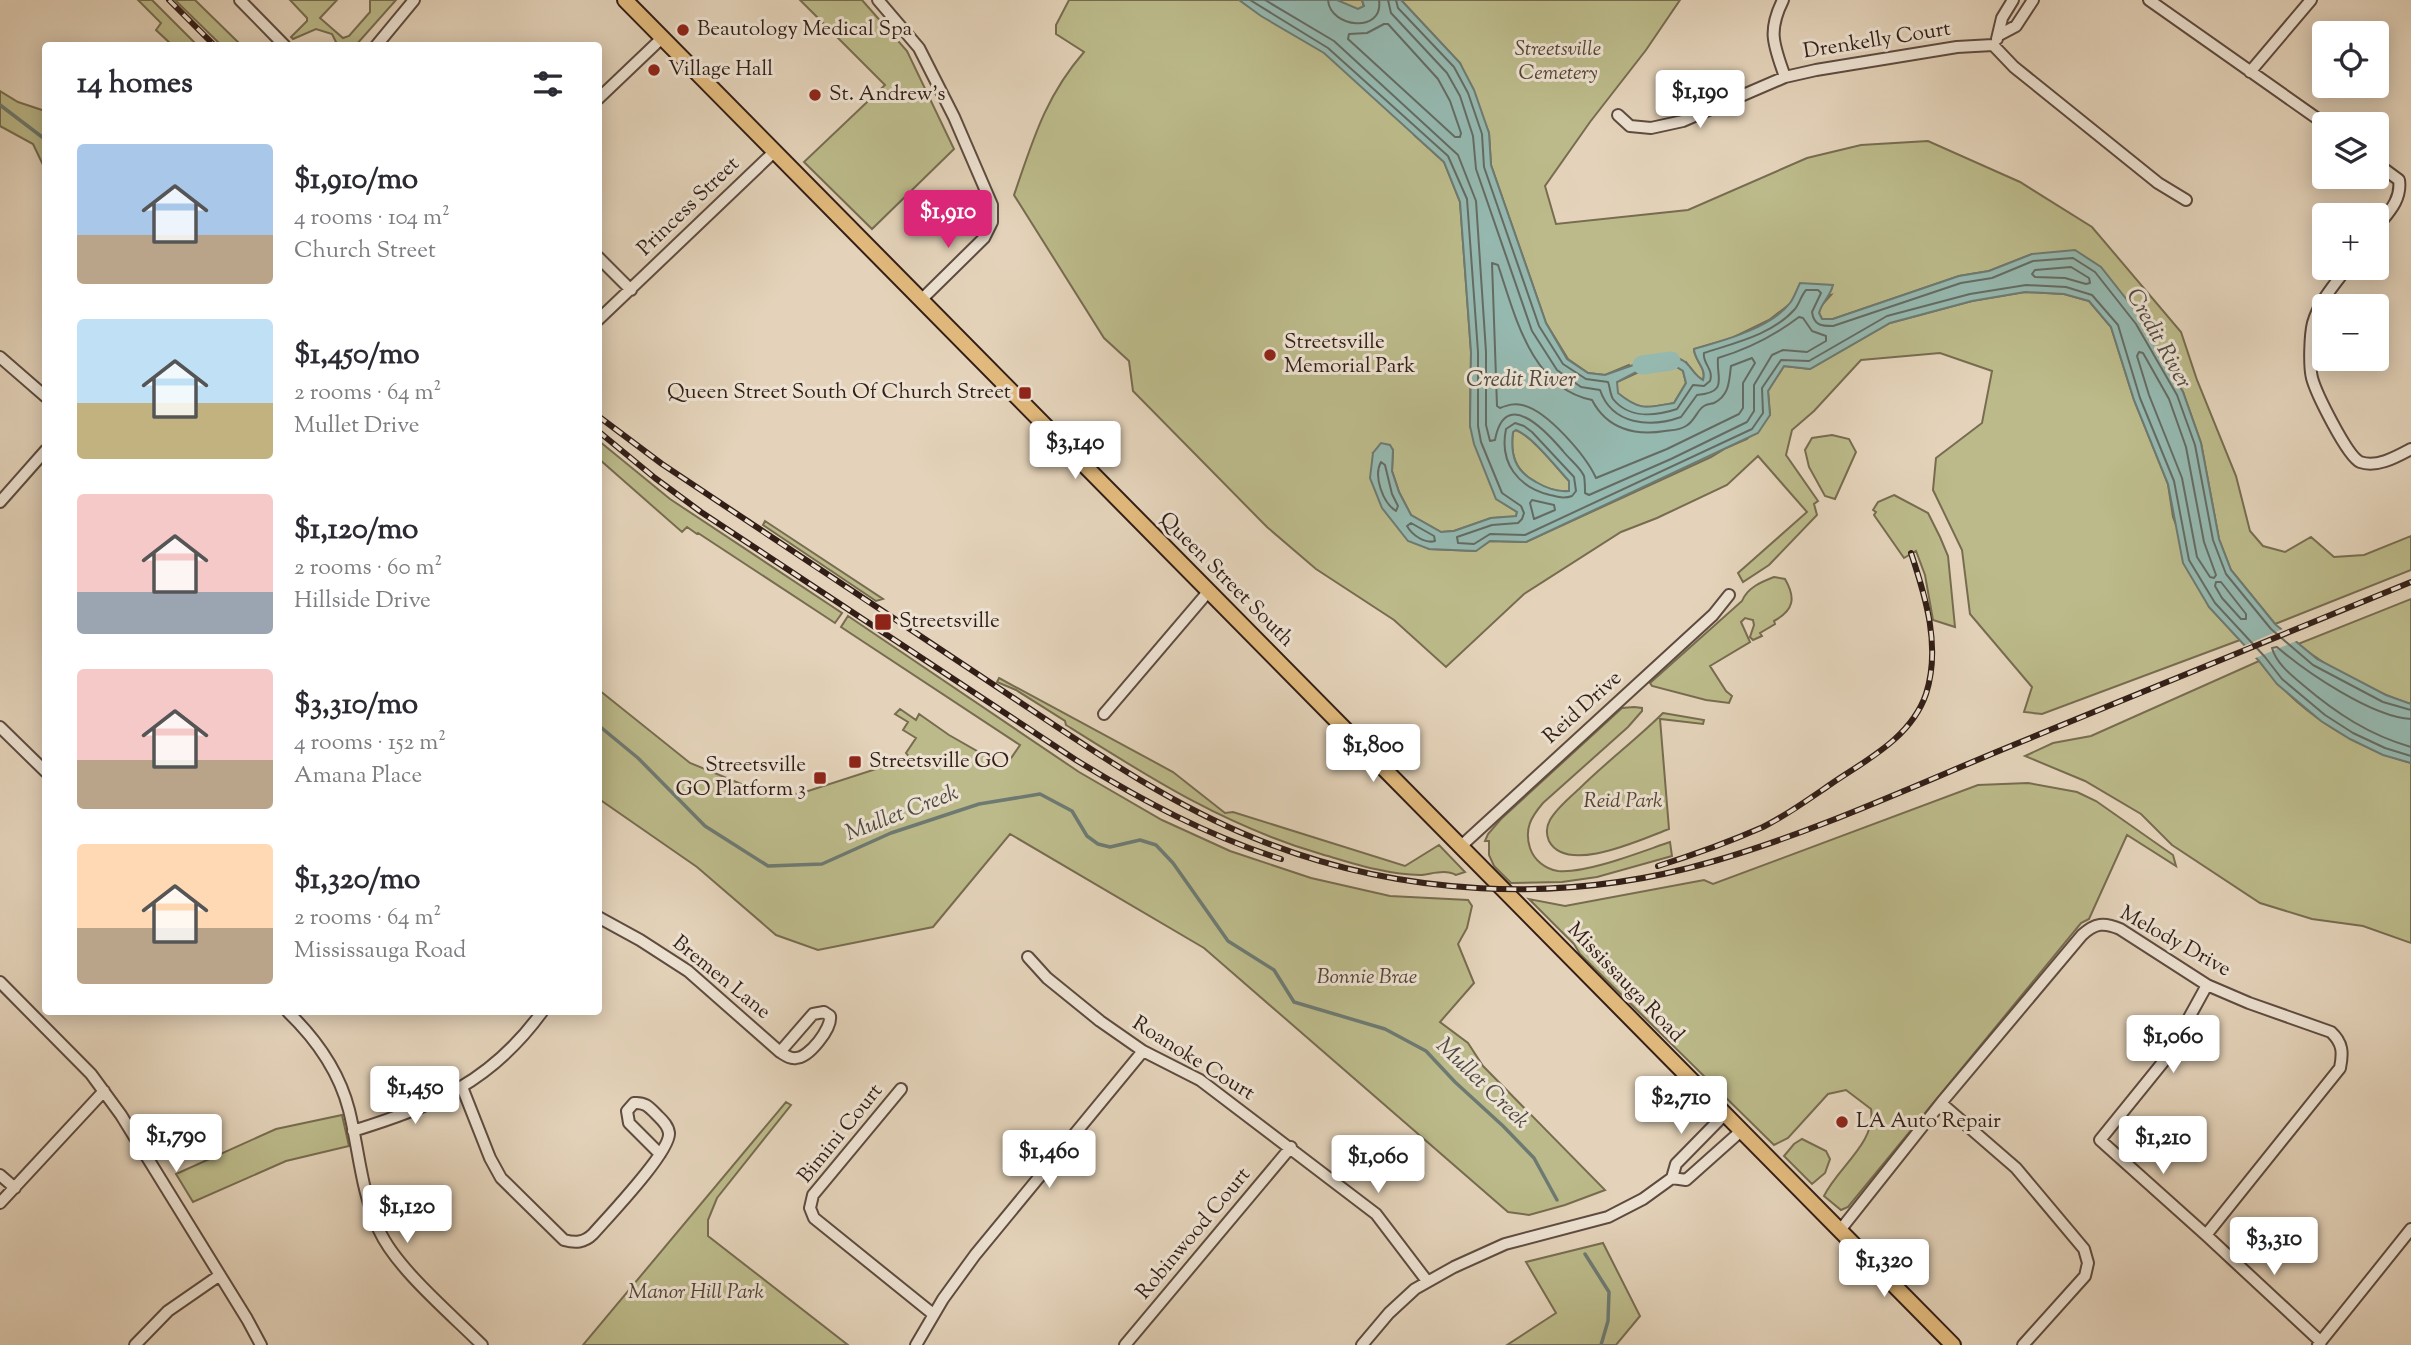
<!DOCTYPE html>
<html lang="en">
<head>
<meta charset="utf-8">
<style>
	body { margin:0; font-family:"Sorts Mill Goudy",serif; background:#f2f2f3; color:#2b2b33; height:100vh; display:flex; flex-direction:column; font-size:26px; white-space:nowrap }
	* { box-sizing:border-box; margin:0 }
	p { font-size:23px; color:#7c7c81 }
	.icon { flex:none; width:38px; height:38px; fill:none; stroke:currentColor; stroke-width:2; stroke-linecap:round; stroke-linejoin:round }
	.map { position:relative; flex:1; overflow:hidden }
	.panel { position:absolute; left:42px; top:42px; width:560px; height:973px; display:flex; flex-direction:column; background:#fff; border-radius:7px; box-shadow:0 4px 18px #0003 }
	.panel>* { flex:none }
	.fabs { position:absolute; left:2312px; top:21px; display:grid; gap:14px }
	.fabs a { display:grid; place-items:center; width:77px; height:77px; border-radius:7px; background:#fff; box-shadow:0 4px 18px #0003; font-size:35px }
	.price { position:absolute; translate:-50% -60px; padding:0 16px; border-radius:7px; background:#fff; color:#222; font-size:23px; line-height:46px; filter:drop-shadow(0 2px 4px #0008) }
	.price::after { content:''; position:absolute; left:50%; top:42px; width:21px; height:16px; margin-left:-10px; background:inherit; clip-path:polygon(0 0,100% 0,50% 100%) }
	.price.current { background:#db2777; color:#fff }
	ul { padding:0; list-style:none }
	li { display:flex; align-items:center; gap:21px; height:175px; padding:0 35px }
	li span { display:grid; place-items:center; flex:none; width:196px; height:140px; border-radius:7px; color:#555 }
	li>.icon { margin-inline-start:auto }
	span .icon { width:84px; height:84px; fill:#fffc; stroke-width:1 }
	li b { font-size:30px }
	h2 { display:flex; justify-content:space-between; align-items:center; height:84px; padding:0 35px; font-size:30px }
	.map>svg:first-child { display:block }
	.green { fill:#bcba8a; stroke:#776c50; stroke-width:2 }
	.water { fill:#95b8af; stroke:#6d7a72; stroke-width:2; fill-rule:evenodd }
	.pier { fill:#e4d3ba }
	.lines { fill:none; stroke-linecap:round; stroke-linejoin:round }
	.shore { stroke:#646b63; stroke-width:2 }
	.stream { stroke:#6d7a72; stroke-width:3.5 }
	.river { stroke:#95b8af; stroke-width:19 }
	.minor-casing { stroke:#5e4b40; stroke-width:14 }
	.major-casing { stroke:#321e17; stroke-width:18 }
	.minor { stroke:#ede2d2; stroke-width:10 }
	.major { stroke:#e2ba7d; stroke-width:14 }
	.rail-casing { stroke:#321e17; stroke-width:6 }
	.rail { stroke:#ede2d2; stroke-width:3.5; stroke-dasharray:10; stroke-linecap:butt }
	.poi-dot { fill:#8f2418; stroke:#ede2d2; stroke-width:2.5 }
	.labels { text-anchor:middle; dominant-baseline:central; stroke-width:6; stroke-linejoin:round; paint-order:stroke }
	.poi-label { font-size:21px; fill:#321e17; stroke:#ede2d2; text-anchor:start }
	.street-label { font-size:21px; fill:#321e17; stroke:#ede2d2 }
	.park-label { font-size:21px; font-style:italic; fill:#544534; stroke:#ede2d2 }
	.water-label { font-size:23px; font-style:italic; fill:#504c45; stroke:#ede2d2 }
</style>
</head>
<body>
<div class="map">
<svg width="2411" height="1345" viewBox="0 0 2411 1345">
	<rect width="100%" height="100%" fill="#e4d3ba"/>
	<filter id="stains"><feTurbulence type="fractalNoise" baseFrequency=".00286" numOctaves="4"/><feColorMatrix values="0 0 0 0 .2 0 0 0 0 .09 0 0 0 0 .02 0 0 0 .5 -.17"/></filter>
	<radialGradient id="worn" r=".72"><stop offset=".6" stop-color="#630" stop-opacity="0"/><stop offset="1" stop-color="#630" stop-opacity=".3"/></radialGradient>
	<path class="green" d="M138,0H152L197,45H172L156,30L161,23Z
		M175,0H195L241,45H221Z
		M290,0H337L320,18L343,38L349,36L370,12V0H396L356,45L338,46L332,34L316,29L293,39L291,37L307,21V18Z
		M800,0H862L907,51L954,149L872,229L804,162L885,85Z
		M1069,0H1362L1364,7L1359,9L1414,135L1444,162L1460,202L1471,352L1470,426L1496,498L1517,512L1516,517L1491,518L1454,531L1441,532L1411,515L1399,492L1392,471L1393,450L1373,453L1429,549L1475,551L1490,541L1526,542L1711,457L1726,448L1747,439L1770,415L1768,391L1784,366L1810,369L1890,323L1972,301L2025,292L2064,294L2089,301L2111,327L2134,400L2168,484L2173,517L2209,607L2240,640L2042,714L2024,712L2032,687L1970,614L1962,550L1933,490L1936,458L1982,423L1992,371L1940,353L1861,360L1814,411L1792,430L1786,455L1818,501L1814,504L1817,515L1769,565L1743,582L1738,573L1807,512L1758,456L1727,485L1657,518L1621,532L1524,594L1446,667L1394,620L1316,569L1267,527L1133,391L1129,361L1104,338L1014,195C1033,140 1045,97 1084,52L1056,34V25Z
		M1401,0H1680L1646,50L1590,122L1545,186L1556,224L1688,210L1807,158L1861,145L1928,141L2020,182L2092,227L2181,332L2197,380L2236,476L2250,531L2263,546L2285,552L2311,537L2334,557L2364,555L2411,536V570L2275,624L2231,570L2219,539L2201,443L2183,392L2142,319L2032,254L1989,271L1959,276L1833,319H1822L1819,313L1821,306L1831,295L1790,304L1769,320L1732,338L1694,349C1694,360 1707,368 1703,380L1698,377L1686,362L1679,367L1683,371L1686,383L1674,403C1646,408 1640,411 1617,393V382L1637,373L1629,365L1605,375L1588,373L1568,359L1546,323L1491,165L1489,133L1460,63Z
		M0,91L18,102L45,111V169L33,144L0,126Z
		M1516,430C1533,437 1556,467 1569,481V491C1558,492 1546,488 1537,483C1515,471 1510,455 1513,432Z
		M1832,435L1849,439L1856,452L1835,499L1825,496L1809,467L1805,450L1812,438Z
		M599,441L670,499L842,613L835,623L698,533L697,534L687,527L682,532L599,459Z
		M1894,495L1928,513L1940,537L1948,556L1955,627L1933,620L1925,575L1916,551L1904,558L1874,515L1876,512L1873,510L1878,502Z
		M765,521L883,599L876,601L763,525Z
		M1774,577L1785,579C1796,598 1794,610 1774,621L1775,624L1760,633L1762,636L1753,640L1750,637L1754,625L1753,620L1745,618L1741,622L1750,642L1710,666L1726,691L1732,696L1729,703L1706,700L1652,686L1650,683L1742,601C1747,588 1761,582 1774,577Z
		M2411,599V704C2370,691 2332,671 2298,644Z
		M848,616L1079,772L1162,820L1230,851L1311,878L1390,896L1468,900L1472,906L1467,928L1458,944L1474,983L1440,1022L1468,1043L1483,1066L1605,1190L1565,1205L1529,1215L1508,1212L1204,948L1010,834L933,927L818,950L776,935L697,867L599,799V690L690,763L768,795L779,796L802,793L910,758L906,753L916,738L903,730L908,722L895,714L900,709L916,720L919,714L949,735L1005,767L1020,745L841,627Z
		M2259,661C2297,711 2351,746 2411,763V943L2363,926L2312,919L2260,903L2172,845L2141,814L2085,781L2025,756L2053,743L2091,736Z
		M999,678L1173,772L1225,813L1233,812L1405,866L1439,845L1465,872L1456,875C1445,869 1432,874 1420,875C1388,875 1352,863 1321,854C1225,826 1150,778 1066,725L1065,721L1016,690L997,682Z
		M1634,707L1642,708V711L1628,727L1543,803C1531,817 1524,829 1530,848C1534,860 1545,869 1558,871C1586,874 1643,851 1670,842L1672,856L1597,877L1562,882L1511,883L1494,866L1489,855V841H1485L1488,834L1501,819L1622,708Z
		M1663,713L1704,720L1703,724L1660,719L1669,829C1642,839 1567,875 1549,841C1546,834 1546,827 1550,820C1556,809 1569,798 1579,789C1606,762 1637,739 1663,713Z
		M2028,783L2077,792L2096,801L2173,855L2176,866L2127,835L2089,919L2081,923L1848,1207L1841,1210L1824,1196C1838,1167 1876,1143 1871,1109L1846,1090L1828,1094L1788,1138L1774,1145L1580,954L1574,944L1529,899L1565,906L1704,880L1713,884L1978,785Z
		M786,1102L791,1105L717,1198L708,1220V1236L848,1345H583Z
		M342,1115L349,1146L286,1161L193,1202L176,1174L276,1129Z
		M1802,1139L1826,1151L1830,1159L1825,1173L1812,1184L1784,1156L1794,1144Z
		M1603,1243L1640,1316L1616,1345H1507L1556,1313L1526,1262Z"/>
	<path class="water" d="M1239,0H1337L1358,9L1364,6L1362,0H1401L1460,63L1474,90L1489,133L1491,165L1546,323L1567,359L1588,373L1605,375L1642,362V369L1617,382L1618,393C1640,411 1646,408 1674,403L1686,383L1683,371L1670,363L1672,358C1689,357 1690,373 1703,380C1707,368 1694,360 1694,349C1722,341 1771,328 1790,303C1794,298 1797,289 1800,283L1833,285C1830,297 1822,302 1819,313L1822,319H1833L1959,276L1989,271L2032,254L2075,250L2101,267L2142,319L2183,392L2201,443L2219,539L2231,570L2275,624L2317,659L2386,695L2411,704V763L2383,755L2350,739L2321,721L2277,684L2259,661L2209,607L2183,563L2168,484L2134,400L2111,327L2089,301L2064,294L2025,292L1972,301L1890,323L1810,369L1784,366L1768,391L1770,415L1758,433L1526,542L1490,541L1476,551L1429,549L1408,541L1382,508L1370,478L1373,453L1381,443L1390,445L1393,450L1392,471L1399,492L1411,515L1441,532L1454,531L1491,518L1516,516L1517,512L1496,499L1474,444L1470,426L1471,352L1460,202L1444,162L1324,53L1261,16ZM1516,430C1533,437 1556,467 1569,481V491C1558,492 1546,488 1536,482C1515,471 1510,455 1513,432Z"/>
	<path class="pier" d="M2285,628L2299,640L2253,659L2241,647Z"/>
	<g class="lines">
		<path class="shore" d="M1250,0L1328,48L1448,156L1467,199L1478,352V426L1481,442L1502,493L1521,506L1524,513L1522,519L1518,523L1492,525L1457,537L1458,543L1474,544L1490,534L1525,535L1752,429L1763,413L1762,388L1781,360L1809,361L1887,316L1970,294L2026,285L2066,287L2092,295L2118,325L2140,398L2174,481L2189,560L2215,603L2265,657L2282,679L2325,715L2353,733L2385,748L2411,756
			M1265,0L1334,41L1458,155L1476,201L1486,352V425L1490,441L1495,440C1505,387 1545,430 1563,451C1569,459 1580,467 1584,476C1585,481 1585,487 1585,493L1589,495L1671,459L1747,422L1754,411V385L1772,355L1783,350L1807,352L1826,341V336L1812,331L1803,318L1799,317C1774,336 1748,349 1718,358C1716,378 1729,392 1697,395L1681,417C1650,428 1612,425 1600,390L1581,387L1557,370L1532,331L1476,169L1473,136L1460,96L1447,73L1391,13L1388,0
			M1328,0C1330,28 1384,34 1379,0
			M1396,0L1398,8L1454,67L1468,93L1482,134L1484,167L1539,326L1563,364L1586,379L1608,382C1610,387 1610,394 1613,399C1629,419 1656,416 1677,409L1693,385L1704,386L1710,381C1714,369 1702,363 1704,353C1734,343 1772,335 1795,309C1799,304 1801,296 1806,290H1818L1821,293L1812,312C1814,326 1822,326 1833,326L1961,283L1992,278L2033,261L2073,258L2095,272L2136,324L2177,395L2195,445L2213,540L2226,574L2271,629L2313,665L2383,702L2411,710
			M1384,24H1388L1438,79L1450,101L1461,133L1460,137H1455L1348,39L1349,34L1367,33Z
			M1492,263L1498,265C1515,315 1531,388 1592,400C1607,429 1635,436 1665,431C1673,430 1680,430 1686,426C1695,421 1697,410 1704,406C1707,404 1711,404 1714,403C1730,395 1729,380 1731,366L1752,358L1755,363L1743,383V408L1739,414L1667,449L1596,478C1586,456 1547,410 1522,405C1514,403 1508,405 1500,408L1497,406Z
			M2071,267L2089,278L2090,283L2086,284L2065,278L2035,277L2032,274L2035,270Z
			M2139,352L2143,353L2169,399L2186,447L2204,542L2216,575L2214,578L2210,577L2197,557L2182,478L2149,395L2137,356Z
			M1515,423L1524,426L1532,432L1574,477L1576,491L1572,496C1564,499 1559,497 1550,495C1518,487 1499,463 1506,429Z
			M1381,462L1385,465L1392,494L1398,506L1396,511C1383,503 1373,476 1381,462Z
			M1532,500L1554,505L1555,510L1534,519L1530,503Z
			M1411,523L1434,536L1435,541C1425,544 1412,535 1407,526Z
			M2216,582H2221L2246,614V619H2241L2222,598L2215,586Z
			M2411,719C2372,717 2306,672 2277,647L2272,648C2276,663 2291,675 2303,685C2336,713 2369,735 2411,747"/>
		<path class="stream" d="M0,105L46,140
			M598,725L638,758L705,826L768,866L822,864L891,833L979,804L1040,794L1072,811L1087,836L1098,844L1110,847L1140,840L1156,845L1173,863L1228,941L1274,970L1294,1002L1385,1029L1426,1051L1455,1082L1503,1126L1534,1158L1557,1200
			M1585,1254L1609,1292L1608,1321L1601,1345"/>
		<path class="river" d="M1642,365L1671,361"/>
		<defs>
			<path id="minor" d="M240,0L285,46
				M878,0L919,48L954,117L992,205V222L984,238L921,300
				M1783,0C1767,32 1774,45 1785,77
				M2149,0L2325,124
				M1999,35L2016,26L2033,0
				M1997,39L2002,18L2013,0
				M376,46L414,0
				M2250,72L2311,0
				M598,99L662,38
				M1618,115L1630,126L1651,128L1683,121L1785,77L1816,70L1957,47L1993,45L2014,67L2158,183L2186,200
				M2376,163L2399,180C2402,200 2388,213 2376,228
				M598,257L631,290
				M2347,268C2334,285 2319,302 2313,323C2310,335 2309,366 2312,378C2316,393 2347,456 2360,462C2377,468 2396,457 2411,449
				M598,320L775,151
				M0,357L46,397
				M0,502L46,450
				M1104,714L1208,592
				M0,727L46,772
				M1460,847L1713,615L1729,595
				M598,917L640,940L688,971L780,1052C785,1055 790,1059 796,1058C809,1058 832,1028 830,1016L824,1012L813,1014L780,1052
				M1028,957L1047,978L1100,1021L1143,1051L1200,1080L1376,1214L1427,1281
				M0,982L91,1074L121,1115L247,1319L261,1345
				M2207,985L2168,1056L2100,1140L2206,1235L2321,1342
				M288,1012C316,1039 339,1071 349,1110C359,1150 361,1192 379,1230C396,1268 451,1314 482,1345
				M462,1087L490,1158L501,1178L564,1240C575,1243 584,1243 593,1234C607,1218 671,1151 669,1133C668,1125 662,1120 657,1115C649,1107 645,1102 634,1103L627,1111L629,1123L660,1154
				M901,1089L813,1195L810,1208L814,1218L933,1314
				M1941,1103L2016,1168L2084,1249L2088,1263L2085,1276L2023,1345
				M353,1131C434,1106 491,1082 542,1012
				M0,1175L15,1188
				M1672,1178L1686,1180L1741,1131
				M0,1203L104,1091
				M1841,1229L1941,1103L2082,935C2095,923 2104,922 2120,929L2207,985L2249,1003L2331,1032C2343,1043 2343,1053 2340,1068L2206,1235
				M135,1345L168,1311L220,1275
				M916,1345L943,1299L975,1255L1143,1051
				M1125,1345L1291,1147
				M1362,1345L1389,1313L1415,1289L1454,1267L1505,1244L1608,1217L1643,1199L1672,1178L1676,1164L1724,1115
				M2318,1345L2411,1229"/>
			<path id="major" d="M625,0L1953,1345"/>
		</defs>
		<use href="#minor" class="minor-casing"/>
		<use href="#major" class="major-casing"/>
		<use href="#minor" class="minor"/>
		<use href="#major" class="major"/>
		<defs>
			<path id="rail" d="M169,0L215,46
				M598,416L662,464L719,502C814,566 910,629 1006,693C1086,746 1165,802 1254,838C1398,897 1562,905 1711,862C1812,833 1909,788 2006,748C2141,693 2276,637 2411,582
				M598,431L655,478L701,512L1076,760C1141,800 1208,836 1281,859
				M1658,866C1693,855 1729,842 1763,827C1787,815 1809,799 1831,784C1866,760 1911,738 1926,694C1941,647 1926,598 1911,553"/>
		</defs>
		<use href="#rail" class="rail-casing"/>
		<use href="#rail" class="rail"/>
	</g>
	<g class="poi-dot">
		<circle cx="683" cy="30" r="7"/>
		<circle cx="654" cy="70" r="7"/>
		<circle cx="815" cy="95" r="7"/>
		<circle cx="1270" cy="355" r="7"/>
		<rect x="1018" y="386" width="14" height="14" rx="3.5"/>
		<rect x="874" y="613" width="18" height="18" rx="3.5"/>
		<rect x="848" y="755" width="14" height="14" rx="3.5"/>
		<rect x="813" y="771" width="14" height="14" rx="3.5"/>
		<circle cx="1842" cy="1122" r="7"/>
	</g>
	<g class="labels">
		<g class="poi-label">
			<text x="697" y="30">Beautology Medical Spa</text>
			<text x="668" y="70">Village Hall</text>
			<text x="829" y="95">St. Andrew's</text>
			<text x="1284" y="343">Streetsville<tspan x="1284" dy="24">Memorial Park</tspan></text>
			<text x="1011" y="393" text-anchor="end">Queen Street South Of Church Street</text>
			<text x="899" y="622">Streetsville</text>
			<text x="869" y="762">Streetsville GO</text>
			<text x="806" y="766" text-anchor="end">Streetsville<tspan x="806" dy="24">GO Platform 3</tspan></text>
			<text x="1856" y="1122">LA Auto Repair</text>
		</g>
		<g class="street-label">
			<text transform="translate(1877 41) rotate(-9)">Drenkelly Court</text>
			<text transform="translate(689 207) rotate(-44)">Princess Street</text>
			<text transform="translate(1226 580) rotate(45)">Queen Street South</text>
			<text transform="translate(1583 708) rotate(-42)">Reid Drive</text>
			<text transform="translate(2175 942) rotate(29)">Melody Drive</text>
			<text transform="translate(721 978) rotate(39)">Bremen Lane</text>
			<text transform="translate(1625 983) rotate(46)">Mississauga Road</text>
			<text transform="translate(1193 1059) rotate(32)">Roanoke Court</text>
			<text transform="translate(841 1134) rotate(-51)">Bimini Court</text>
			<text transform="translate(1194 1234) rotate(-50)">Robinwood Court</text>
		</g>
		<g class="park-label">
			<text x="1558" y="50">Streetsville<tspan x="1558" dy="24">Cemetery</tspan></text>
			<text x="1623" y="802">Reid Park</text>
			<text x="1367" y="978">Bonnie Brae</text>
			<text x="696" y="1293">Manor Hill Park</text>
		</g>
		<g class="water-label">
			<text transform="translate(2158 339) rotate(61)">Credit River</text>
			<text x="1521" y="380">Credit River</text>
			<text transform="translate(902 814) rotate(-21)">Mullet Creek</text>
			<text transform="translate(1482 1084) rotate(44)">Mullet Creek</text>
		</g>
	</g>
	<rect width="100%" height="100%" filter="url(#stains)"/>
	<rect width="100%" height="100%" fill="url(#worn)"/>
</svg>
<div class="fabs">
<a><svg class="icon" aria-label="locate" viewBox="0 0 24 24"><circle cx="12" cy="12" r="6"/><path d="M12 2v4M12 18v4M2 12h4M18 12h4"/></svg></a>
<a><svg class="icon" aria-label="layers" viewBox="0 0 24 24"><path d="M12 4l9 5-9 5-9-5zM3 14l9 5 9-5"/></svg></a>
<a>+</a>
<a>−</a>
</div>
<b class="price" style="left:1700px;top:130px">$1,190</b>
<b class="price current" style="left:948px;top:250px">$1,910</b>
<b class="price" style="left:1075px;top:481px">$3,140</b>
<b class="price" style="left:1373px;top:784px">$1,800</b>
<b class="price" style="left:2173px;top:1075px">$1,060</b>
<b class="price" style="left:415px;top:1126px">$1,450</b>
<b class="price" style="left:1681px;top:1136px">$2,710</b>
<b class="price" style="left:176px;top:1174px">$1,790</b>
<b class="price" style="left:2163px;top:1176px">$1,210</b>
<b class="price" style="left:1049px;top:1190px">$1,460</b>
<b class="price" style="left:1378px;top:1195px">$1,060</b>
<b class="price" style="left:407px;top:1245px">$1,120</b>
<b class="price" style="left:2274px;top:1277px">$3,310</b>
<b class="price" style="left:1884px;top:1299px">$1,320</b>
<section class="panel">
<h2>14 homes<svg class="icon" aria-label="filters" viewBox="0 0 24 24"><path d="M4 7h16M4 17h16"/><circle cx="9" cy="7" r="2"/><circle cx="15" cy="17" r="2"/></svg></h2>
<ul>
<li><span style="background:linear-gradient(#a9c7e8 65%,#b9a48a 0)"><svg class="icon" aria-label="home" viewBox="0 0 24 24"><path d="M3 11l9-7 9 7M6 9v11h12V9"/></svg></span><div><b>$1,910/mo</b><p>4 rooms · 104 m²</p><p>Church Street</p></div></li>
<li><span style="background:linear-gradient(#bfe0f5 60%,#c2b280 0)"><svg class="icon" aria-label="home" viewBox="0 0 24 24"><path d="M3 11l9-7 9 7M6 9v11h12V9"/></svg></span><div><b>$1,450/mo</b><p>2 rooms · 64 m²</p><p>Mullet Drive</p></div></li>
<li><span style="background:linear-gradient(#f6c9c9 70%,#9aa5b1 0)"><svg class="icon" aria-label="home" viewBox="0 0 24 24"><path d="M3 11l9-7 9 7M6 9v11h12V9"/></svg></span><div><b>$1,120/mo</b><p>2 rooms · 60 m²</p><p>Hillside Drive</p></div></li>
<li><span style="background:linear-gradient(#f6c9c9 65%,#b9a48a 0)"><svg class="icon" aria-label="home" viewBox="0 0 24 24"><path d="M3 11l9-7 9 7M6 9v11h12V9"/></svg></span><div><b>$3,310/mo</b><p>4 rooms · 152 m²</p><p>Amana Place</p></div></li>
<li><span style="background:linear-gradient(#ffd9b3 60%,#b9a48a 0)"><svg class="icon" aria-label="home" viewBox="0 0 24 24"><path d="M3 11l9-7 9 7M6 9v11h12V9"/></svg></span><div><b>$1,320/mo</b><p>2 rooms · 64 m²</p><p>Mississauga Road</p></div></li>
</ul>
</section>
</div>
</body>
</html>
